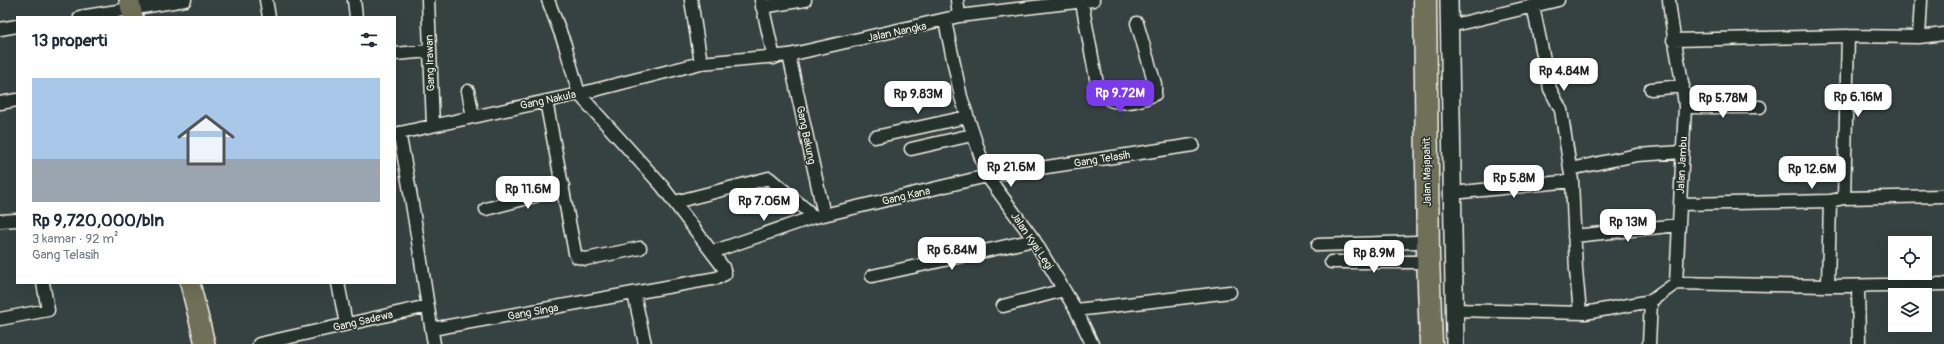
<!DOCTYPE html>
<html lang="id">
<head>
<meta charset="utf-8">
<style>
	body { margin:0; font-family:Pangolin,sans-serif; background:#f6f6f7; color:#1f2937; height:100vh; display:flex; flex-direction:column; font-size:15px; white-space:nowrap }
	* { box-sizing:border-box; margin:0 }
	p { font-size:13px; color:#747a83 }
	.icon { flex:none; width:22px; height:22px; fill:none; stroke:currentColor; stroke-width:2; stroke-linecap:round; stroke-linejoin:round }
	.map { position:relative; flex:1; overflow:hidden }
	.side { position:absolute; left:16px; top:16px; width:380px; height:268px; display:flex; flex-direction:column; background:#fff; border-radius:0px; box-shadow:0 4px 16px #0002 }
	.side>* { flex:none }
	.fabs { position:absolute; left:1888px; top:236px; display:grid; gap:8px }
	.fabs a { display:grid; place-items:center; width:44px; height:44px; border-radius:0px; background:#fff; box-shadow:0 4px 16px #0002; font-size:20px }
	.price { position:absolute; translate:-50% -34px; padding:0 9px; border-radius:8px; background:#fff; color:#222; font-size:13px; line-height:26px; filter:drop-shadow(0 1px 2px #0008) }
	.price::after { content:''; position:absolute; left:50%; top:24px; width:12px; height:9px; margin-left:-6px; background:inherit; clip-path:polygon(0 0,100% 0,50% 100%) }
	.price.current { background:#7c3aed; color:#fff }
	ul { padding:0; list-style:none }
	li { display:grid; align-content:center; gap:8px; height:212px; padding:0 16px }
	li span { display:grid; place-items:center; height:124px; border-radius:0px; color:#555 }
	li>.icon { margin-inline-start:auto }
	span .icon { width:72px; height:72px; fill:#fffc; stroke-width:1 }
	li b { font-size:17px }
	h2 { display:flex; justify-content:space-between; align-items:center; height:48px; padding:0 16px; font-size:17px }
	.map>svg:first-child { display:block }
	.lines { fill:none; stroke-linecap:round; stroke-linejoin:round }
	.street-casing { stroke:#f4f1e8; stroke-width:15 }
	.secondary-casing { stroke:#f4f1e8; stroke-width:20 }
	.primary-casing { stroke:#f4f1e8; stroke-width:22 }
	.highway-casing { stroke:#f4f1e8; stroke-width:25 }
	.street { stroke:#26332d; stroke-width:12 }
	.secondary { stroke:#26332d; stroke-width:17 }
	.primary { stroke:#706f59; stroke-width:19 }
	.highway { stroke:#706f59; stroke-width:22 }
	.labels { text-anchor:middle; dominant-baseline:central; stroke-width:3; stroke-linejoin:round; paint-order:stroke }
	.street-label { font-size:11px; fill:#f4f1e8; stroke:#26332d }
</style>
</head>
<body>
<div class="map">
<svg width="1944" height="344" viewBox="0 0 1944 344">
	<rect width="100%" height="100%" fill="#364242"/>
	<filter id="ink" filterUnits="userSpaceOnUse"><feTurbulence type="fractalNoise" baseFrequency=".025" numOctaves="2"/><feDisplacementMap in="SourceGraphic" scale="8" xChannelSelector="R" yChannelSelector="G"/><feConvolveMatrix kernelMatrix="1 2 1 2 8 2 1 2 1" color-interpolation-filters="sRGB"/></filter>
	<g filter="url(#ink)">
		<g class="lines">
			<defs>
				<path id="street" d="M266,0L269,17
					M354,0L356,17
					M428,0L433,125
					M691,0L701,63
					M761,0L774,58
					M957,0L959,16
					M1669,0C1672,36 1682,71 1685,107L1676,283
					M1082,3L1098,89C1110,109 1137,103 1155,94V84L1137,23
					M1533,6L1550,89L1561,110L1572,181L1576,270L1580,313
					M762,7L805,0
					M80,17L185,0
					M945,21L961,97L987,176L1034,240L1076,310L1092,344
					M1450,26L1558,0
					M0,29L17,26
					M1919,37L1921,0
					M1673,40L1848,36L1919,37L1944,34
					M395,54L430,51
					M789,55L824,215
					M1651,89L1683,86
					M468,91L473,117
					M546,101L575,253L577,257L586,259L640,248
					M0,103L17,100
					M1685,107H1760
					M399,133C414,203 422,274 434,344
					M395,134L579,94L701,63L789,55L959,16L1093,0
					M875,137L967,117
					M911,149L972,135
					M1570,169L1637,155L1682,152
					M1452,193L1572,181
					M1844,198L1848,36
					M675,202L769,178L808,211L811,218
					M1680,204L1830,201L1844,198L1944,196
					M486,209L535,196L563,186
					M0,221L17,220
					M1574,236L1679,225
					M1318,245L1417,242
					M712,252L811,218L987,176L1193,145
					M1331,262H1417
					M872,276L1034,240
					M338,283L346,324
					M1828,286L1830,201
					M1858,286L1859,344
					M634,294L645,344
					M1003,306L1064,290
					M1076,310L1230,292
					M1453,310L1585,313L1651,301L1676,283L1828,286L1944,284
					M0,319L48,310L43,283
					M432,329L717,278L725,274L723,267L662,186L579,94L565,45L548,0
					M259,344L428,306
					M1649,344L1651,301"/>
				<path id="secondary" d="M1449,0L1455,344"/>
				<path id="primary" d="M129,0L133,17
					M190,283L205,344"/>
				<path id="highway" d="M1425,0L1428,255L1431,344"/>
			</defs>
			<use href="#street" class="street-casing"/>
			<use href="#secondary" class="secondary-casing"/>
			<use href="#primary" class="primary-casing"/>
			<use href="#highway" class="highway-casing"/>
			<use href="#street" class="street"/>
			<use href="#secondary" class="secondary"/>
			<use href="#primary" class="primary"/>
			<use href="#highway" class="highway"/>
		</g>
	</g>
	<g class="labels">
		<g class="street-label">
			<text transform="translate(897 32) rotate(-12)">Jalan Nangka</text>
			<text transform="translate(430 63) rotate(-92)">Gang Irawan</text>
			<text transform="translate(548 100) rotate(-12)">Gang Nakula</text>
			<text transform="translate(806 135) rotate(78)">Gang Bakung</text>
			<text transform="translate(1102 159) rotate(-9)">Gang Telasih</text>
			<text transform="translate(1682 165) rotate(-87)">Jalan Jambu</text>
			<text transform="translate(1427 172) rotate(-91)">Jalan Majapahit</text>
			<text transform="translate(906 196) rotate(-13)">Gang Kana</text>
			<text transform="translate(1032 241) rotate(56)">Jalan Kyai Legi</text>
			<text transform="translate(533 312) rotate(-10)">Gang Singa</text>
			<text transform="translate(363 321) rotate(-13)">Gang Sadewa</text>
		</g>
	</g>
</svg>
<div class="fabs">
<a><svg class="icon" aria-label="locate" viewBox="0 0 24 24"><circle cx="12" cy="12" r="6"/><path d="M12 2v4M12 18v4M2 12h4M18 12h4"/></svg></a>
<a><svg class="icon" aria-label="layers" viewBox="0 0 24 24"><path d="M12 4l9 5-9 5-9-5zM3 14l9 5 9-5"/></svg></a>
</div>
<b class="price" style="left:1564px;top:92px">Rp 4.84M</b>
<b class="price current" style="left:1120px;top:114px">Rp 9.72M</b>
<b class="price" style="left:918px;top:115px">Rp 9.83M</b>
<b class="price" style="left:1858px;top:118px">Rp 6.16M</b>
<b class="price" style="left:1723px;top:119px">Rp 5.78M</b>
<b class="price" style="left:1011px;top:188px">Rp 21.6M</b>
<b class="price" style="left:1812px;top:190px">Rp 12.6M</b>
<b class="price" style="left:1514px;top:199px">Rp 5.8M</b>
<b class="price" style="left:528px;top:210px">Rp 11.6M</b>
<b class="price" style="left:764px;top:222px">Rp 7.06M</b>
<b class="price" style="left:1628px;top:243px">Rp 13M</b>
<b class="price" style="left:952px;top:271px">Rp 6.84M</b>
<b class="price" style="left:1374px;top:274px">Rp 8.9M</b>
<section class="side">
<h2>13 properti<svg class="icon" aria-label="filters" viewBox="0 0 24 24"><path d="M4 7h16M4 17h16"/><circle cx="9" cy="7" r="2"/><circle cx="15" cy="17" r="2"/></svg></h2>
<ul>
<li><span style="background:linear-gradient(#a9c7e8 65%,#9aa5b1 0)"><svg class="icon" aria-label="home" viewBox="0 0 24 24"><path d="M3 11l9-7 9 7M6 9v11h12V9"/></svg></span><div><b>Rp 9,720,000/bln</b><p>3 kamar · 92 m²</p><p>Gang Telasih</p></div></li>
</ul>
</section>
</div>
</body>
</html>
